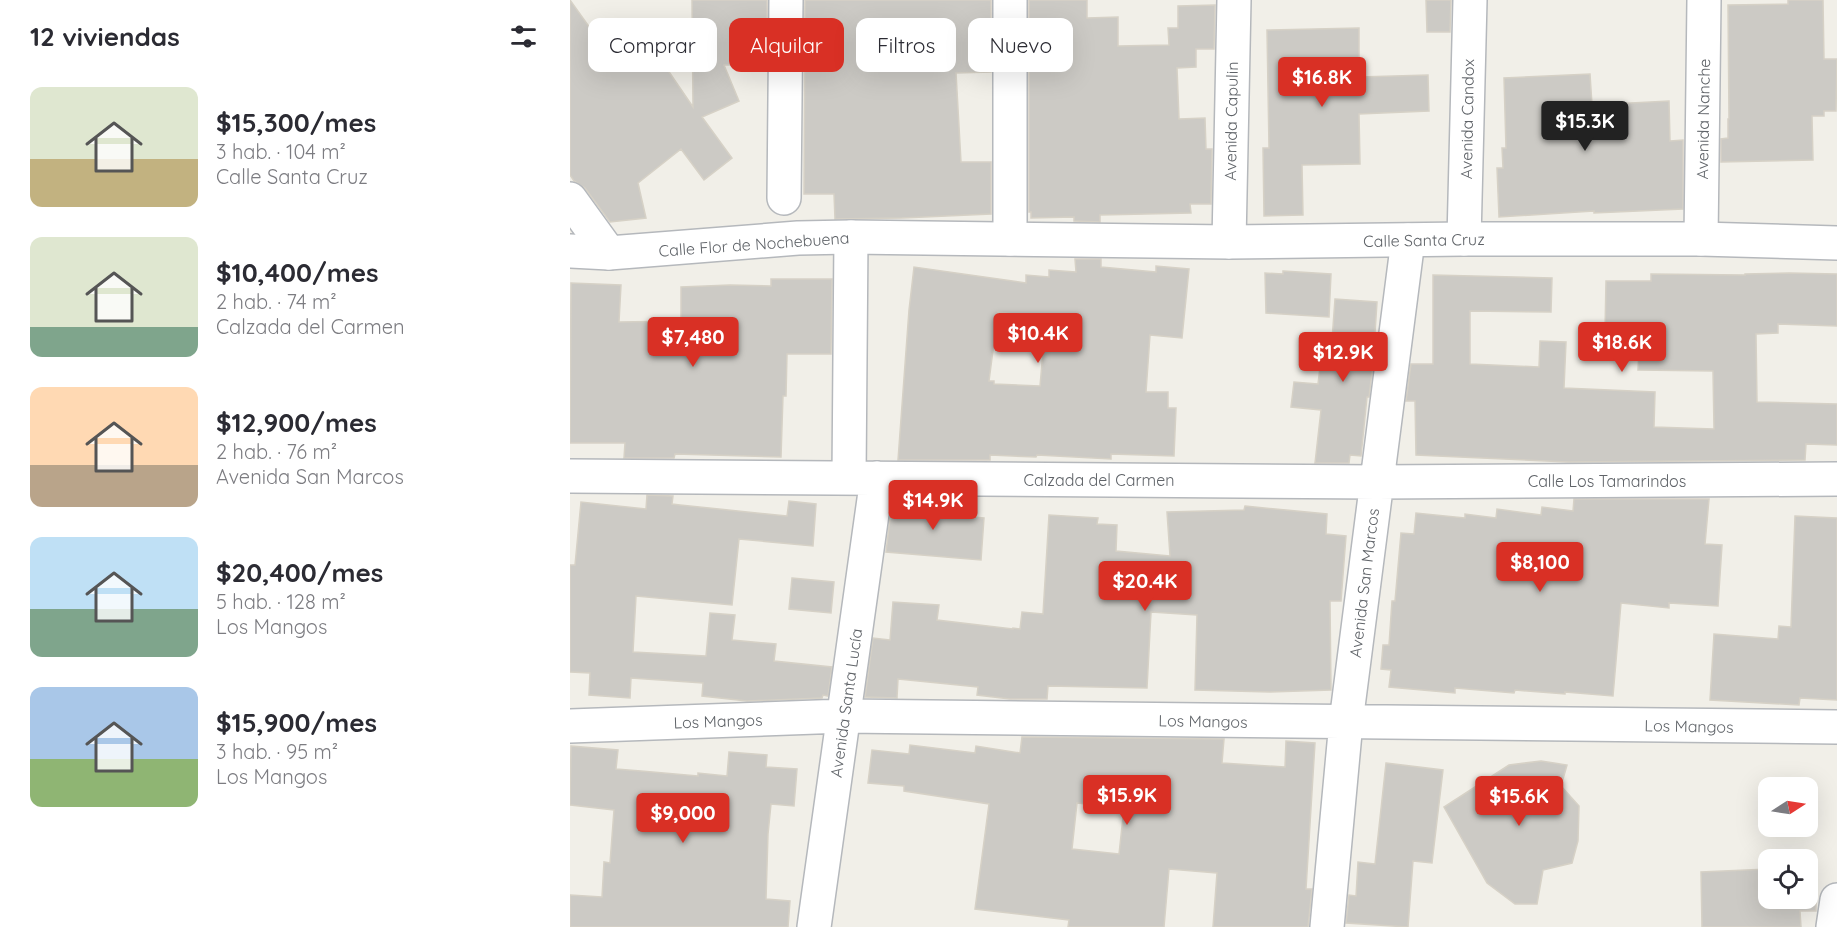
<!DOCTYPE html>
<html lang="es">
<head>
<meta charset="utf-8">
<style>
	body { margin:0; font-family:Quicksand,sans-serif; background:#f2f2f3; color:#2b2b33; height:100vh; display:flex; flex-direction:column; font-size:22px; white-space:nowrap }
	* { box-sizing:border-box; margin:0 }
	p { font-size:20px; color:#7c7c81 }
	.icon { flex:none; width:33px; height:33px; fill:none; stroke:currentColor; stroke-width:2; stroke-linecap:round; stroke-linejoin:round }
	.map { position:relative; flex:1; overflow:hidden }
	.panel { display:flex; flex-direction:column; background:#fff; width:570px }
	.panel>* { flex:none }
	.banner { position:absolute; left:18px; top:18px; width:570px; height:54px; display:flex; gap:12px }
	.needle { width:39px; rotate:78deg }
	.controls { position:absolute; left:1188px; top:777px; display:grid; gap:12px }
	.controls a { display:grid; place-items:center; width:60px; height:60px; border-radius:12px; background:#fff; box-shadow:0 6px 24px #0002; font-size:30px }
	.price { position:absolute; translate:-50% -51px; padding:0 14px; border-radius:6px; background:#d93025; color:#fff; font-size:20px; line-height:39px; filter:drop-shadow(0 2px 3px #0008) }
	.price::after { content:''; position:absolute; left:50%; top:36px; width:18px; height:14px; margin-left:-9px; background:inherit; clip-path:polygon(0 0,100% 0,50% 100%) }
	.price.current { background:#222; color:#fff }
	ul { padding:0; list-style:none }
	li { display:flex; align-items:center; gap:18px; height:150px; padding:0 30px }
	li span { display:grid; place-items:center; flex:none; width:168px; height:120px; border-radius:12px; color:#555 }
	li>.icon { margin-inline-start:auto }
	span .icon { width:72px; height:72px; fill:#fffc; stroke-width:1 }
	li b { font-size:26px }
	h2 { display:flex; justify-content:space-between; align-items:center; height:72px; padding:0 30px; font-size:26px }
	.tag { padding:0 21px; border-radius:12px; background:#fff; box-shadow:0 6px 24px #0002; font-size:21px; line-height:54px }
	.tag.current { background:#d93025; color:#fff }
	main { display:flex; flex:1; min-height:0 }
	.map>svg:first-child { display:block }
	.building { fill:#cccac5; stroke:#d6d1c6; stroke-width:1.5; fill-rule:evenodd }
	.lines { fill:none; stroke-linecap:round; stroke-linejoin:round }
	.minor-casing { stroke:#b5b8bc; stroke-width:36 }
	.tertiary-casing { stroke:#b5b8bc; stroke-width:36 }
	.minor { stroke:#fff; stroke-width:33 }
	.tertiary { stroke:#fff; stroke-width:33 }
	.labels { text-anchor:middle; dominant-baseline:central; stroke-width:5; stroke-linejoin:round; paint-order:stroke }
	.street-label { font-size:16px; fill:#5f6368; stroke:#fff }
</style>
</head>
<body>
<main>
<section class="panel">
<h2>12 viviendas<svg class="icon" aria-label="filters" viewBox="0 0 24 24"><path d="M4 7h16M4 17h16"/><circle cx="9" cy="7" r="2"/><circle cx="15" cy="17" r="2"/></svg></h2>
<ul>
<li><span style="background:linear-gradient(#dfe7d0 60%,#c2b280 0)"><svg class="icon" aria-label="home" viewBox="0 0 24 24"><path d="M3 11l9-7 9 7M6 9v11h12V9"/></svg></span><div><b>$15,300/mes</b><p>3 hab. · 104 m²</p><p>Calle Santa Cruz</p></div></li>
<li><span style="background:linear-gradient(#dfe7d0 75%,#7fa58c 0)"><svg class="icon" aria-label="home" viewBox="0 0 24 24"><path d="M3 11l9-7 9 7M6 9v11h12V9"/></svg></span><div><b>$10,400/mes</b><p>2 hab. · 74 m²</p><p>Calzada del Carmen</p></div></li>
<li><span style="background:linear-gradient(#ffd9b3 65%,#b9a48a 0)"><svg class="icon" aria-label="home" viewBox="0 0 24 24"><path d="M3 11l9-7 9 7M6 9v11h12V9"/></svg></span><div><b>$12,900/mes</b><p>2 hab. · 76 m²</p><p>Avenida San Marcos</p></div></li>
<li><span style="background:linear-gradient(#bfe0f5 60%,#7fa58c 0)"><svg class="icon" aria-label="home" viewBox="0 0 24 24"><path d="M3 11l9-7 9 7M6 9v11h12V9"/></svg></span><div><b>$20,400/mes</b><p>5 hab. · 128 m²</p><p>Los Mangos</p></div></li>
<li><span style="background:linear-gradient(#a9c7e8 60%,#8fb573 0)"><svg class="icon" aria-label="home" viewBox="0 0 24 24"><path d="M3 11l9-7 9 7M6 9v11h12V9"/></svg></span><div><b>$15,900/mes</b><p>3 hab. · 95 m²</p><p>Los Mangos</p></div></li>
</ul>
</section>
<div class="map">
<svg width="1267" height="927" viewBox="0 0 1267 927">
	<rect width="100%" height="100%" fill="#f1efe8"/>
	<path class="building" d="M0,0L30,42L63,19L123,107L122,0H197V25H181V65H154L169,101L132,117L162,158L134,180L111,149L68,183L76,218L40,222L15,188L4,181L0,175Z
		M235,0H421V72L386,73L391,162H421V214L332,218L265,219L264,194H234Z
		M459,0H517V18L548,17V46L599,45L598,28H608V6L645,5L644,49H626V67L607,68L609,119L635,118L636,149H642L641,204H620L621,213L530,215V222L504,221V217L461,218V212H459Z
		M856,0H881L880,32H857Z
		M1218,0H1253L1254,59H1267L1266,111H1254V116H1242L1243,160L1151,162V139L1158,138V119H1159L1158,5L1218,4Z
		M789,28V77L858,75L859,111L789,114L790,164L732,165L733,215L694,216L693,148H699L697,30Z
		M1020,74L1022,105L1099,101L1100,141L1113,140V209L1024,213V211L929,217L927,168H933L932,148H936L934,78Z
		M505,259H531V267L586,272V266L619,269L612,338L580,335L576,392H598V408H606L604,456L541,454V459L467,455L466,457L420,455V460H328L339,310L344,267L456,283V275L479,277V270L506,272ZM428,312L476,318L470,386L424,384V381H419Z
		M713,271L761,274L759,317L696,313L695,273L713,274Z
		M1219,273L1267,274V326L1208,324V333L1186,334L1187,402L1267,404V445L1236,444L1235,460L998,462L846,455L845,401H836L841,364H863V275L982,278L981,312L900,311V364L969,367L970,341L996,342L994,388L1085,392L1084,427L1144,429L1143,371L1068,370L1070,331H1035L1036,281H1081V274L1175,275V274Z
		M201,279H262L261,354H217L216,396H213L211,457L105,454L104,458H54L55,443H0L1,283L51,285L49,322L111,321V287L160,285L201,286Z
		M765,299L807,302L803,364L799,397H797L791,456L780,455L779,463H745L751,410L721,407L724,382L748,384L750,367L760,368Z
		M77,495L103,496L102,504L110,505L217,516L219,501L246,504L243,546L169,539L162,605L66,596L63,652L136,656L140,613L165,615L162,640L206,644L204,661L262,667L258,696L253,695L252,698L177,701L132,696L133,683L61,678L60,698L19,695L20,673L0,672V565H5L11,502L76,509Z
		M326,497H363L358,513L414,518L411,560L316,552L321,510L325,511Z
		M1004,499H1139L1135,544L1152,545L1148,606L1099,603V608L1051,603L1043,696L995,692V694L945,690L944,693L885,688V693L819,687L821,670L811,669L813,645H819L822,601H825L831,533L844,534L846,513L895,518V514L926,518L927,509L971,515L972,507L1003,511Z
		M675,506L757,514L756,534L776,536L771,601H760L761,690L700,692L625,690L627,615L581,612L577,688L478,686L477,699H440L407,695L408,687L328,679L327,698L295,697L303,638L320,640L323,602L369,605L367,620L443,629V628L450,629L452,612L473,614L479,515L528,518L527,524L547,525L546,551L600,556L597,512L674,510Z
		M1225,516L1267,518V700L1230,698L1229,705L1140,700L1144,634L1208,639L1209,626L1221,627Z
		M222,578L264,582L261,613L219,609Z
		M452,737L654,739L652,763L715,767L716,741L745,743L736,889H742L738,927H643L647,873L599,869L594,927H498L499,920L405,909L419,804L334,791V786L298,783L302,750L339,754L340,745L405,753L406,746L450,753ZM507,803L554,808L549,854L502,849Z
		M1,746L48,750L46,769L71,771L128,776V773L157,776L159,752L197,755L196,767L227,769L224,806L201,804L198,834L196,899L220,901L218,927H0V895L32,897L34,862L40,863L44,810L0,805Z
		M971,761L997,765L991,786L1009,806L1008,841L1002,863L973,870L967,904H945L917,883L874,807L939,765Z
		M816,763L873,770L862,863L843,861L838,927L776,923L779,895L786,896L788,862L805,864Z
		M1198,869V898H1238V887L1246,886V911H1230L1231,927H1132L1131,872Z"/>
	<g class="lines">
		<defs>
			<path id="minor" d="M214,198L216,0
				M0,199L39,253
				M440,239V0
				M894,239L900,0
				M1131,239L1134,0
				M659,242L664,0
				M0,476L807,482L1267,479
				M279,478L281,237
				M0,726L274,716L1267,727
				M244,927L307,478
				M757,927L776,722L838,240
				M1263,927L1267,900"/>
			<path id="tertiary" d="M0,251L39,253L228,238L281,237L659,242L894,239H1131L1267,243"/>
		</defs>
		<use href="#minor" class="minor-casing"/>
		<use href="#tertiary" class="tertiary-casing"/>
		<use href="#minor" class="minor"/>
		<use href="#tertiary" class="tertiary"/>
	</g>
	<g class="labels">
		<g class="street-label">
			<text transform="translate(897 119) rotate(-89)">Avenida Candox</text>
			<text transform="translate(1133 119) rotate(-89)">Avenida Nanche</text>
			<text transform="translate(661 121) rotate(-89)">Avenida Capulin</text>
			<text transform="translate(854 240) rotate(-1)">Calle Santa Cruz</text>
			<text transform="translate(184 244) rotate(-4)">Calle Flor de Nochebuena</text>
			<text x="529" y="480">Calzada del Carmen</text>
			<text x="1037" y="481">Calle Los Tamarindos</text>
			<text transform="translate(794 583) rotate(-83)">Avenida San Marcos</text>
			<text transform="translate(276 703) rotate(-82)">Avenida Santa Lucía</text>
			<text transform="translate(148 721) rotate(-2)">Los Mangos</text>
			<text transform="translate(633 721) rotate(1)">Los Mangos</text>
			<text transform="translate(1119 726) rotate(1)">Los Mangos</text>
		</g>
	</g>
</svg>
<div class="controls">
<a><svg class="needle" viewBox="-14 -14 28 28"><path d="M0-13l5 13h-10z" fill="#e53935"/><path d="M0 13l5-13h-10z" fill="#7c7c81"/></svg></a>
<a><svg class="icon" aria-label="locate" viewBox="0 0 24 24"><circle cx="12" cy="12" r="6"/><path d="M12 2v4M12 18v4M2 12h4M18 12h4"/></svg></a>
</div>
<b class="price" style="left:752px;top:108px">$16.8K</b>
<b class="price current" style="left:1015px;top:152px">$15.3K</b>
<b class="price" style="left:468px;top:364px">$10.4K</b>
<b class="price" style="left:123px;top:368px">$7,480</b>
<b class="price" style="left:1052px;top:373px">$18.6K</b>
<b class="price" style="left:773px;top:383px">$12.9K</b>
<b class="price" style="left:363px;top:531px">$14.9K</b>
<b class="price" style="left:970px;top:593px">$8,100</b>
<b class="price" style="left:575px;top:612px">$20.4K</b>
<b class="price" style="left:557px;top:826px">$15.9K</b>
<b class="price" style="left:949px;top:827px">$15.6K</b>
<b class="price" style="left:113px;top:844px">$9,000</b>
<div class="banner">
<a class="tag">Comprar</a>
<a class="tag current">Alquilar</a>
<a class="tag">Filtros</a>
<a class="tag">Nuevo</a>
</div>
</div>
</main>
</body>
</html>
